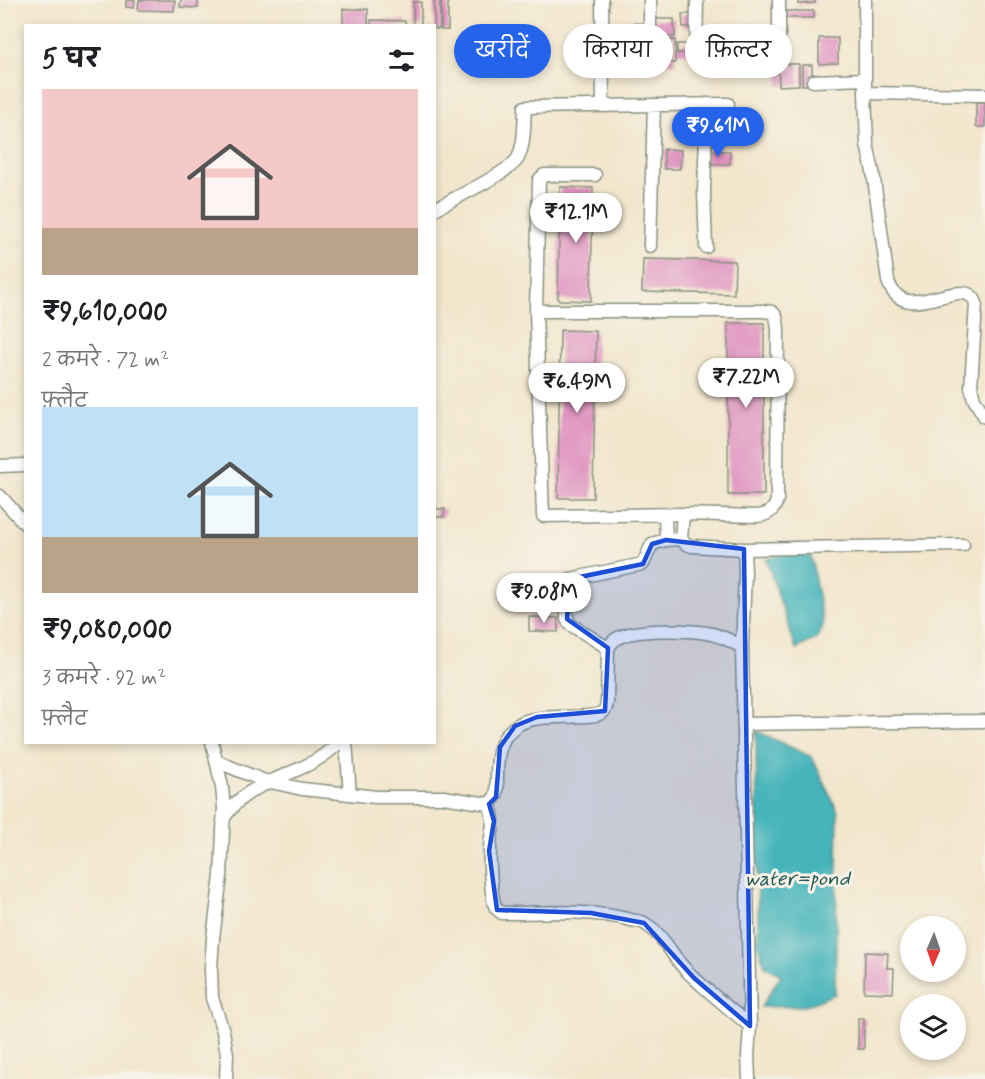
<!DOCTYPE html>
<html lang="hi">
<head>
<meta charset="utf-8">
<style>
	body { margin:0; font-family:Mynerve,"Playpen Sans Deva",sans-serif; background:#f6f6f6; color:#202124; height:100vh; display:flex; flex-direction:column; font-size:22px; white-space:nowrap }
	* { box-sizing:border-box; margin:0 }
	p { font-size:20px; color:#757577 }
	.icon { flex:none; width:33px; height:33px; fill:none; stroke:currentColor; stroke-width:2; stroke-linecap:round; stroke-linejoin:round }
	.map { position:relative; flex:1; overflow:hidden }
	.side { position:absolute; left:24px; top:24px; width:412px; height:720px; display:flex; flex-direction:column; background:#fff; border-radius:0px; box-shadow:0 3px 9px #0003 }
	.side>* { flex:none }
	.guide { position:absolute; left:454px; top:24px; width:440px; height:54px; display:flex; gap:12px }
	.needle { width:39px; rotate:182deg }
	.fabs { position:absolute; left:900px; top:916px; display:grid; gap:12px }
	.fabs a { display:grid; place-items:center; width:66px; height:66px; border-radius:50%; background:#fff; box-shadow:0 3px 9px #0003; font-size:30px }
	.price { position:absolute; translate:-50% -51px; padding:0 14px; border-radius:21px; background:#fff; color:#222; font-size:20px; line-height:39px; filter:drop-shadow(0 2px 3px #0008) }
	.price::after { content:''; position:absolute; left:50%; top:36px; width:18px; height:14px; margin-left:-9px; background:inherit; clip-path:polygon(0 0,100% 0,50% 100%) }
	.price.current { background:#2563eb; color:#fff }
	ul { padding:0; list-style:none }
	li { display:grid; align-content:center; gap:12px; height:318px; padding:0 18px }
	li span { display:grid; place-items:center; height:186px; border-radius:0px; color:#555 }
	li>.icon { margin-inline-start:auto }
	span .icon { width:108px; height:108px; fill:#fffc; stroke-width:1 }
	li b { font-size:26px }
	h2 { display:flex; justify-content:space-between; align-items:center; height:72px; padding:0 18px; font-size:26px }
	.chip { padding:0 21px; border-radius:27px; background:#fff; box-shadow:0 3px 9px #0003; font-size:21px; line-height:54px }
	.chip.current { background:#2563eb; color:#fff }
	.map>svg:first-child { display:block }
	.water { fill:#44b4bb; stroke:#327878; stroke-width:1.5 }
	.building { fill:#df92c0 }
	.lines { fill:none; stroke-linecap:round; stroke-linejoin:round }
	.minor-casing { stroke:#889280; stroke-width:15 }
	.minor { stroke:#fff; stroke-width:12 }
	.marked { fill:#1d4ed8; fill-opacity:0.2; stroke:#1d4ed8; stroke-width:4.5; stroke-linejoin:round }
	.labels { text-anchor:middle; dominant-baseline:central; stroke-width:6; stroke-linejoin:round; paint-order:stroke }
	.water-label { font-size:21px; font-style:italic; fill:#285b56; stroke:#f7f3e8 }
</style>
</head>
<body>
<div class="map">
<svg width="985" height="1079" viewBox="0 0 985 1079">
	<rect width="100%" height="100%" fill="#f7f3e8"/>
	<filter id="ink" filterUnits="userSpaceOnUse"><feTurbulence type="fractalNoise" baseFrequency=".0167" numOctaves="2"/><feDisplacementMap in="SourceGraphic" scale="12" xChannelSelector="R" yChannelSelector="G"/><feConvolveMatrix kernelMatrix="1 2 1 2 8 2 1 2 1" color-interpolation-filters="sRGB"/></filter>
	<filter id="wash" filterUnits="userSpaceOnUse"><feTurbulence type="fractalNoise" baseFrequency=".008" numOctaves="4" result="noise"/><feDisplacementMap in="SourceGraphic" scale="24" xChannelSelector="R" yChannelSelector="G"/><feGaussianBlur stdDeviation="1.35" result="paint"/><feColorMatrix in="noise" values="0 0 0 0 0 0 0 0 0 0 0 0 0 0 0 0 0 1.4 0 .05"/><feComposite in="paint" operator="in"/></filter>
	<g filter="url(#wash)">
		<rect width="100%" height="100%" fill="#f2e6cd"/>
		<path class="water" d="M793,552L811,556L823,624L818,638L796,649L766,559Z
			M756,731L812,757L838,812L835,994L805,1006L761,1007L781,975L765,966L758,945Z"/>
		<g id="blocks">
			<path class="building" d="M126,0H135L134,8L126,7Z
				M139,0H175L174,11L138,10Z
				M181,0H198V8L180,7Z
				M434,0H440V29H435L434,26Z
				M441,0H448V30H441Z
				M798,0H815V3L798,4Z
				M413,2H421V26H413Z
				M343,9H368V26H343Z
				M784,11H814V18H784Z
				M682,14H697V27H683Z
				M651,19H674L675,37H652Z
				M371,20L405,21V26H371Z
				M629,23L648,24V38H628Z
				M819,38H838V63L819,64Z
				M627,40H636V63H628Z
				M665,40H675V63H664Z
				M677,44H695V53H677Z
				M639,48H663V62H639Z
				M778,64H799V85L779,86Z
				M802,65H812V85H802Z
				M976,102H985V127H976Z
				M664,149L681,150L680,169H664Z
				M706,151H730V164H706Z
				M560,187L593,188L591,301L558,300Z
				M643,259L735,261L734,294L642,292Z
				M728,323H764V495H728Z
				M560,330L596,331L593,498H558Z
				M435,509H445L444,517H435Z
				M527,587L558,588V600L527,599Z
				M529,617L558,618V632L529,631Z
				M865,952L888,953L887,968H894L893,993L864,992Z
				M858,1018H864V1049H858Z"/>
		</g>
	</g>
	<g filter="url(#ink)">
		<use href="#blocks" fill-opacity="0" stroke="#889280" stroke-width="1.5"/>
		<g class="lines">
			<defs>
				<path id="minor" d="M602,0L603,106
					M865,0V93L985,95
					M650,32V0
					M696,56L697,0
					M779,58V0
					M813,81L865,79
					M865,93L867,144L873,172L888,281C904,330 965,271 976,303L971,387L974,399L985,417
					M435,209C452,199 511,172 518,158C525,143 524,124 525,107L728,104
					M650,246L654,105
					M706,247L704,192L707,104
					M536,311H763L772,312L776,316L778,328L777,500C774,511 768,515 757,516L683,514L543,516L536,311L539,180L544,175H595
					M0,466L26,465
					M0,496L26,525
					M665,515L666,540
					M681,539L683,514
					M744,549L963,545
					M742,647C731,641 720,635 707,633C687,630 635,628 618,638C613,640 611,644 608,648L607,703C606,707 606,709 603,712C592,721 543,712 521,723C498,735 497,756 497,779C497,785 498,792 495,797C493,800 491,802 489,804C497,824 490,831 490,850C489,862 491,897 495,906C498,911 497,910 502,913C544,913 589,909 631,920C635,921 640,921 644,923C662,933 671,954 684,968C704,989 728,1007 750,1026
					M608,648L571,625L567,619L566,584L570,579L643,564L652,544L666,540L681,539L686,544L692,546L744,549L745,573L742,647L750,1026L748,1056L749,1079
					M744,724L985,721
					M212,742L222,787L224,808L221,876L213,938L211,968L212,998L223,1031L227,1054L226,1079
					M346,742L350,794L376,797H443L489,804
					M216,761L262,780L302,789L350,794
					M223,820C241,787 279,780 309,764C320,759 330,751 340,742"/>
			</defs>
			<use href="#minor" class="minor-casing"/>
			<use href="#minor" class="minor"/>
		</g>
	</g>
	<path class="marked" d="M666,540L744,549L750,1026L694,978L644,923L591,913L497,910L489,851L494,821L489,804L496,797L500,747L515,726L537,717L605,711L608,648L567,619L570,579L643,564L652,544Z"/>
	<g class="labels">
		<g class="water-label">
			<text x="797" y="879">water=pond</text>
		</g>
	</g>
</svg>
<div class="fabs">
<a><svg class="needle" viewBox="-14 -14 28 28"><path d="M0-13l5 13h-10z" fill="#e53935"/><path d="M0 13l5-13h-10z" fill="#757577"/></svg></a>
<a><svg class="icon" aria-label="layers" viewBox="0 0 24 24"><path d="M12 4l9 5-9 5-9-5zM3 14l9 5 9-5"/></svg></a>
</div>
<b class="price current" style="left:718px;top:158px">₹9.61M</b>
<b class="price" style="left:576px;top:244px">₹12.1M</b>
<b class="price" style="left:746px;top:409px">₹7.22M</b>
<b class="price" style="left:577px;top:414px">₹6.49M</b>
<b class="price" style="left:544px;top:624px">₹9.08M</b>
<div class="guide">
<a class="chip current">खरीदें</a>
<a class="chip">किराया</a>
<a class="chip">फ़िल्टर</a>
</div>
<section class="side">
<h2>5 घर<svg class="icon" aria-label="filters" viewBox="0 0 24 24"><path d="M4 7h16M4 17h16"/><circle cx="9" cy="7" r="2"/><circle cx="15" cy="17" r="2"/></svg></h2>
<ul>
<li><span style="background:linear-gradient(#f6c9c9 75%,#b9a48a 0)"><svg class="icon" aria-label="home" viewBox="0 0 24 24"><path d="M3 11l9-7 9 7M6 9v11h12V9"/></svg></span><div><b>₹9,610,000</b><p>2 कमरे · 72 m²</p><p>फ़्लैट</p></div></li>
<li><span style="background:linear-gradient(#bfe0f5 70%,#b9a48a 0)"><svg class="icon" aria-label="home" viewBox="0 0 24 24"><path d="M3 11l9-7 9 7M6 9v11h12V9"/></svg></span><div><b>₹9,080,000</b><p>3 कमरे · 92 m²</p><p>फ़्लैट</p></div></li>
</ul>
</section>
</div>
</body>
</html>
